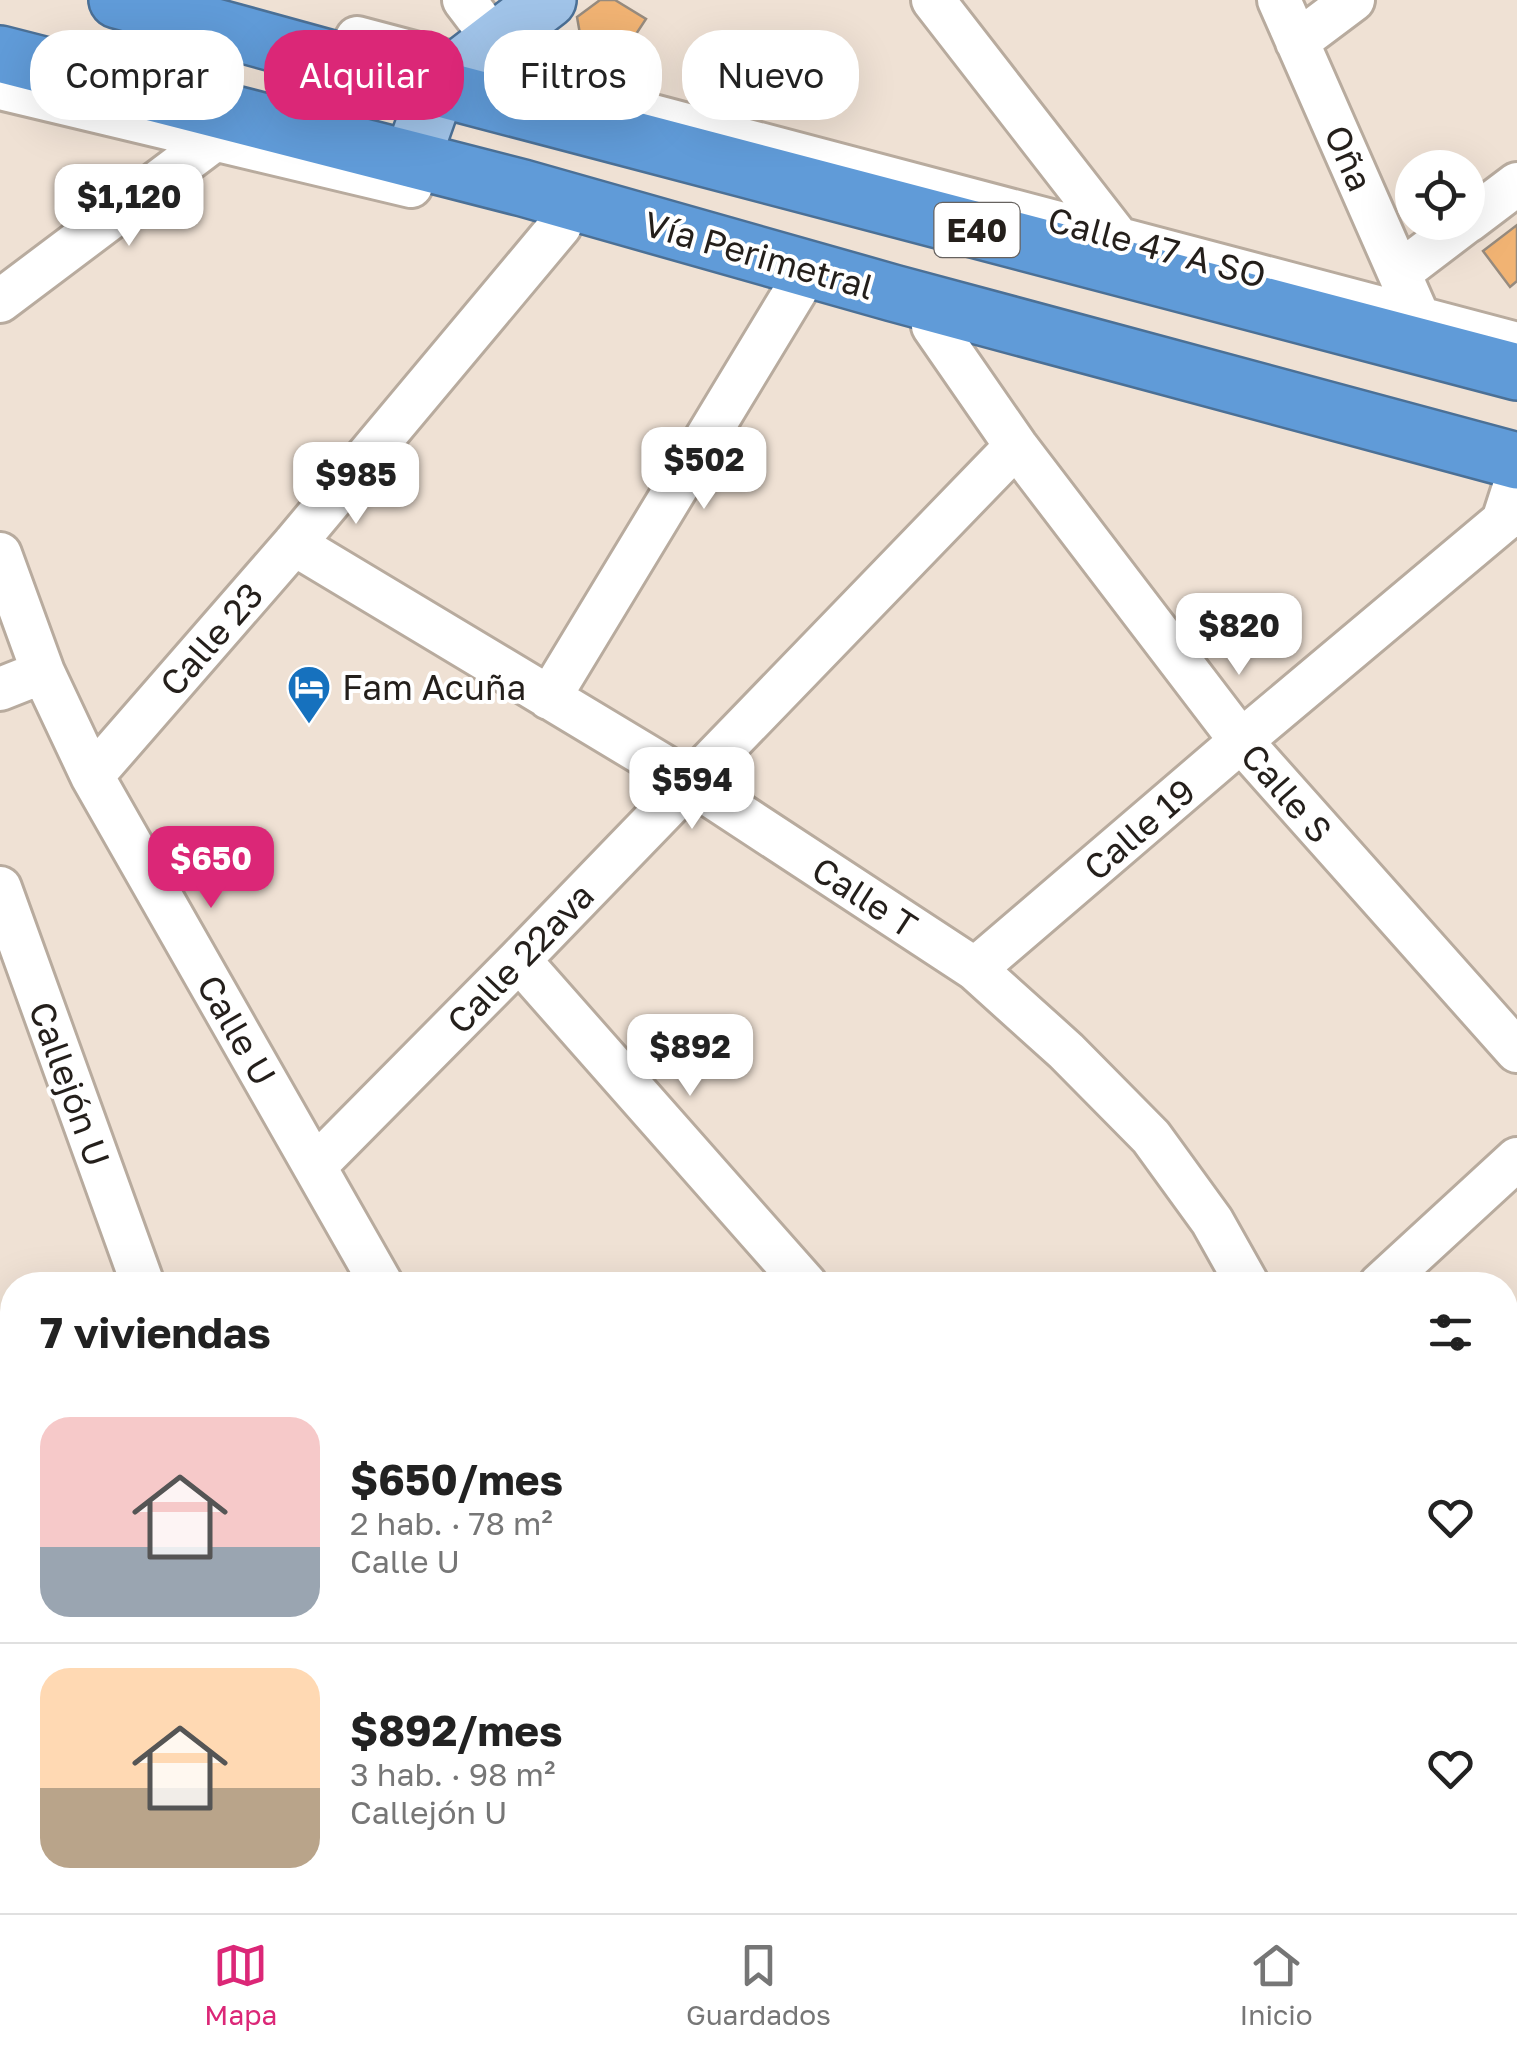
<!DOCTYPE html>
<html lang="es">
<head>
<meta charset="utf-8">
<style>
	body { margin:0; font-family:"Golos Text",sans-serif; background:#f6f6f6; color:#222; height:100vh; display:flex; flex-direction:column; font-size:38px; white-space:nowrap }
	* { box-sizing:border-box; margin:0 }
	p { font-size:32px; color:#767676 }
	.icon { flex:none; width:55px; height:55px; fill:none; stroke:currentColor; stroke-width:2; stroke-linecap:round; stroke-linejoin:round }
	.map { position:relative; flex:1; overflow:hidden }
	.drawer { position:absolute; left:0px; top:1272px; width:1518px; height:642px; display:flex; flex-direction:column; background:#fff; border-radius:40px 40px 0 0; box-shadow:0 10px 40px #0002 }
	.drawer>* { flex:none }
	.banner { position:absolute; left:30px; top:30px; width:1000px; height:90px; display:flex; gap:20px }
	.tools { position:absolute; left:1395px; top:150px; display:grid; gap:20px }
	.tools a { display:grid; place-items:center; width:90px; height:90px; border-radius:50%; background:#fff; box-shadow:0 10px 40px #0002; font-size:50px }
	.price { position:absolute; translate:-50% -85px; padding:0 22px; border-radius:20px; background:#fff; color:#222; font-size:32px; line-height:65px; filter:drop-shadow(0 2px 5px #0008) }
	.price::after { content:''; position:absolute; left:50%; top:60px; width:30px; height:22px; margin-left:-15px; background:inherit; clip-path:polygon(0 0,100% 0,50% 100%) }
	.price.selected { background:#db2777; color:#fff }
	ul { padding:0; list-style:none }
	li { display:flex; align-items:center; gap:30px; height:250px; padding:0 40px }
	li+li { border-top:2px solid #e0e0e0 }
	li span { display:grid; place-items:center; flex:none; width:280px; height:200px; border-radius:30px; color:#555 }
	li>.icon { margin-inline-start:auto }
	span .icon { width:120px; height:120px; fill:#fffc; stroke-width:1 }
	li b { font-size:42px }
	h2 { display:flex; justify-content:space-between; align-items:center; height:120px; padding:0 40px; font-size:42px }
	.chip { padding:0 35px; border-radius:40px; background:#fff; box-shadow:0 10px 40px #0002; font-size:35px; line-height:90px }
	.chip.selected { background:#db2777; color:#fff }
	.tab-bar { display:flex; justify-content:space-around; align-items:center; height:140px; border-top:2px solid #e0e0e0; background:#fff; font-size:28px; color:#767676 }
	.tab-bar a { display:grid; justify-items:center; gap:5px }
	.tab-bar .selected { color:#db2777 }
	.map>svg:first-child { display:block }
	.water { fill:#c08545; stroke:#916638; stroke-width:2.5 }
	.building { fill:#f1b373; stroke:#978b7e; stroke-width:2.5 }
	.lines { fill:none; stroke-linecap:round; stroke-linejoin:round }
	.minor-casing { stroke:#b8ab9e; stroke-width:48 }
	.major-casing { stroke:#4b7096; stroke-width:60 }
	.highway-casing { stroke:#4b7096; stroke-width:60 }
	.minor { stroke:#fff; stroke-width:42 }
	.major { stroke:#a0c3e8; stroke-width:55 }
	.highway { stroke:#609bd8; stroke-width:55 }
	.labels { text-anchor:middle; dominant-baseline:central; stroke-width:8; stroke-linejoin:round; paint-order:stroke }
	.shield { fill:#fff; stroke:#66625f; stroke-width:2.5 }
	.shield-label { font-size:32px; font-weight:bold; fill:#241f1b }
	.street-label { font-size:35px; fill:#241f1b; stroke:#fff }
	.poi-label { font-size:35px; fill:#241f1b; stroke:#fff; text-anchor:start }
</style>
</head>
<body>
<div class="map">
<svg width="1517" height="1913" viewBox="0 0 1517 1913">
	<rect width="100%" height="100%" fill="#efe1d4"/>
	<path class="water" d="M1517,1386V1913H0V1387L12,1390V1902H1505V1388Z"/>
	<path class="building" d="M600,0H615L646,19L615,66L590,51L580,34L577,17Z
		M1517,225V281L1510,287L1483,251Z"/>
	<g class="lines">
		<defs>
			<path id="minor" d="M464,0L495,41
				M933,0L1117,237
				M1279,0L1418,316
				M357,38L1517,344
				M1297,42L1353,0
				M0,88L411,186
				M1468,221L1517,184
				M1399,273L1466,222
				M0,301L214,140
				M933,326L1016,446L1241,741L1517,1051
				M294,544L690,782L975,969L1066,1051L1151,1137L1212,1221L1248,1285
				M0,554L43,672L92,776L382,1285
				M0,689L43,672
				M549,698L796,290
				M92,776L294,544L560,226
				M0,888L141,1279
				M519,960L806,1285
				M975,969L1241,741L1503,521L1515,484
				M315,1166L519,960L1016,446
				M1380,1285L1517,1159"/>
			<path id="major" d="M412,159L437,88L462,66L548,0"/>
			<path id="highway" d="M117,0L437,88L1517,372
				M0,54L523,188L893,293L1517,461"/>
		</defs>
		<use href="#minor" class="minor-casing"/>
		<use href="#major" class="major-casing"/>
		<use href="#highway" class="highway-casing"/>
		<use href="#minor" class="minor"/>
		<use href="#major" class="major"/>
		<use href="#highway" class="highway"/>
	</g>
	<defs>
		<symbol id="hotel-pin" viewBox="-11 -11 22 30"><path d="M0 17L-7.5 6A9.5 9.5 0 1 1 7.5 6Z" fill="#1671be" stroke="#fff"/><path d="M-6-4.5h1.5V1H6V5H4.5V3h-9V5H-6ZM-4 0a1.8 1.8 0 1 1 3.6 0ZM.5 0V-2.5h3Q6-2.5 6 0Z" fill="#fff"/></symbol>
	</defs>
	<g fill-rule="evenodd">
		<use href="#hotel-pin" x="284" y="662" width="50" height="68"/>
	</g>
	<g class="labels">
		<rect class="shield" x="934.5" y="203" width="85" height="54" rx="8"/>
		<g class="shield-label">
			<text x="977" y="230">E40</text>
		</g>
		<g class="street-label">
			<text transform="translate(1349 158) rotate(66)">Oña</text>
			<text transform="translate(1157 247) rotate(15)">Calle 47 A SO</text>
			<text transform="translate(759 255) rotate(16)">Vía Perimetral</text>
			<text transform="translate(211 639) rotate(-49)">Calle 23</text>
			<text transform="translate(1287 793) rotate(49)">Calle S</text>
			<text transform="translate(1139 829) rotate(-41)">Calle 19</text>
			<text transform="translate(865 897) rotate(33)">Calle T</text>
			<text transform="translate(520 958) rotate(-46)">Calle 22ava</text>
			<text transform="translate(237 1030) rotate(60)">Calle U</text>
			<text transform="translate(70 1084) rotate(70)">Callejón U</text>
		</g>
		<g class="poi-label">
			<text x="342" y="687">Fam Acuña</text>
		</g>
	</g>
</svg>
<div class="tools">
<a><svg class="icon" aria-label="locate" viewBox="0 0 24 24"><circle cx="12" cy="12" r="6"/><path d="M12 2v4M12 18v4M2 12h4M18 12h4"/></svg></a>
</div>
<b class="price" style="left:129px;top:249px">$1,120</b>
<b class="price" style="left:704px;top:512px">$502</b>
<b class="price" style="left:356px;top:527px">$985</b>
<b class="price" style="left:1239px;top:678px">$820</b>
<b class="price" style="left:692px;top:832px">$594</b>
<b class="price selected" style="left:211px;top:911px">$650</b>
<b class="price" style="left:690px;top:1099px">$892</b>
<div class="banner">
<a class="chip">Comprar</a>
<a class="chip selected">Alquilar</a>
<a class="chip">Filtros</a>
<a class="chip">Nuevo</a>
</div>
<section class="drawer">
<h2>7 viviendas<svg class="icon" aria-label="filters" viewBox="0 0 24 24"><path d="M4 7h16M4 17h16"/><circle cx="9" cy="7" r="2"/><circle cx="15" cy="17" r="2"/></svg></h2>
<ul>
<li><span style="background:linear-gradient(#f6c9c9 65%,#9aa5b1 0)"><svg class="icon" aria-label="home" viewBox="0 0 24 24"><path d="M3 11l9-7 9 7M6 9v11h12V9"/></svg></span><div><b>$650/mes</b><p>2 hab. · 78 m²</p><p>Calle U</p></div><svg class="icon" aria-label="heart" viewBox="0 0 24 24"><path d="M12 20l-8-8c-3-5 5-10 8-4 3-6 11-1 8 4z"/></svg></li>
<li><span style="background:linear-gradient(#ffd9b3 60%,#b9a48a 0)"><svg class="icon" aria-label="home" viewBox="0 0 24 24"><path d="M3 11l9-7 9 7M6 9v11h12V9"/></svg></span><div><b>$892/mes</b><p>3 hab. · 98 m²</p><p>Callejón U</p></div><svg class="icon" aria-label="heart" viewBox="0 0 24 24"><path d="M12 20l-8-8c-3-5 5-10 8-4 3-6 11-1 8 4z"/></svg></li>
</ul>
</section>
</div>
<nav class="tab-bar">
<a class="selected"><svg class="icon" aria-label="map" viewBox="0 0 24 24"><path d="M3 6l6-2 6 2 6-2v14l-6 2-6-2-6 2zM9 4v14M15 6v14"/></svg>Mapa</a>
<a><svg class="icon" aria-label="saved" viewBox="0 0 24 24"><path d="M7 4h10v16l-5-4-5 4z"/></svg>Guardados</a>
<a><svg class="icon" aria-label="home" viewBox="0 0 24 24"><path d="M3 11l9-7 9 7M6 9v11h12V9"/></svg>Inicio</a>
</nav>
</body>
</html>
